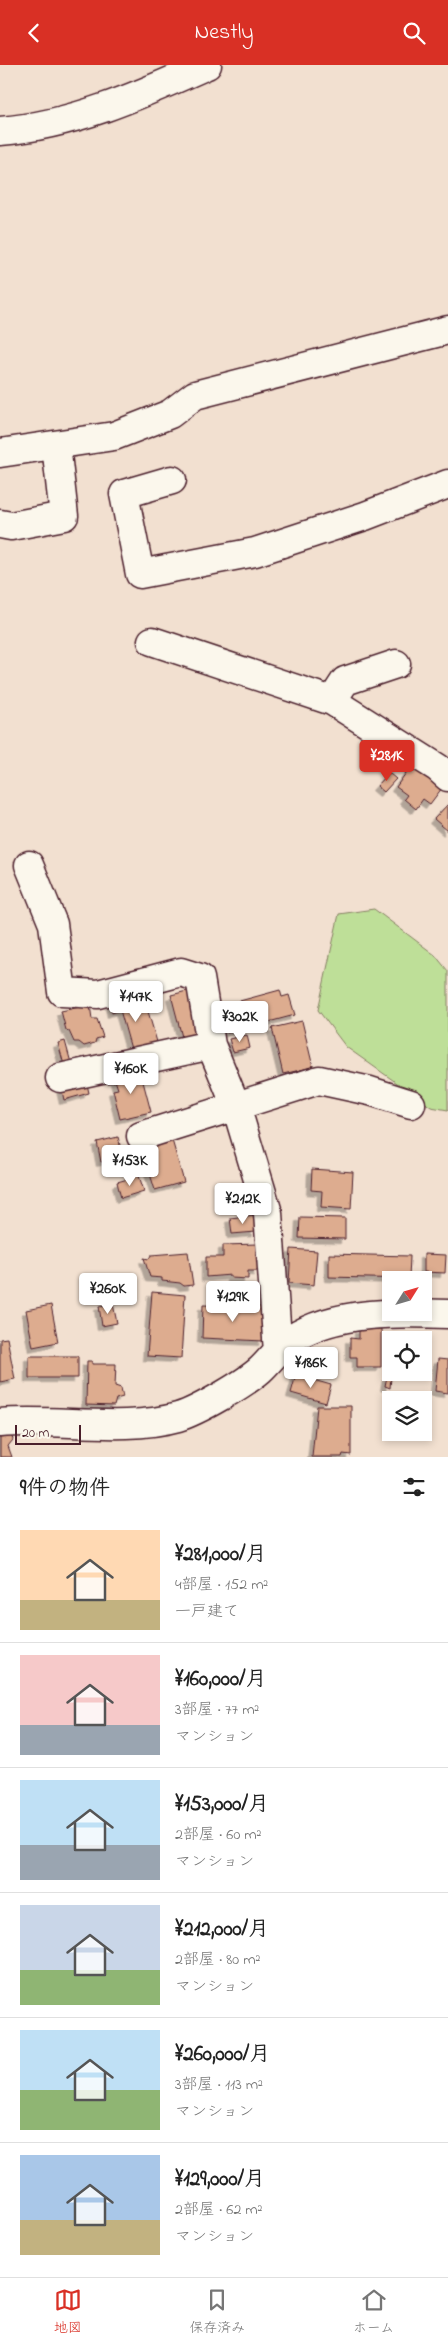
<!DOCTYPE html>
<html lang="ja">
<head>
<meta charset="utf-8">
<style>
	body { margin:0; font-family:"Indie Flower","Klee One",sans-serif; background:#f2f2f2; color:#222; height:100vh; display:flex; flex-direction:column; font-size:19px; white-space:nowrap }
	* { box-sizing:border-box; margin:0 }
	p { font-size:16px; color:#767676 }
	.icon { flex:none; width:28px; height:28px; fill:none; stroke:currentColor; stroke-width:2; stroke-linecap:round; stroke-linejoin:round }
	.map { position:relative; height:1392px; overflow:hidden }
	.sheet { display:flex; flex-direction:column; background:#fff; flex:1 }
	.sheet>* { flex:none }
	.needle { width:32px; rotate:53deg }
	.buttons { position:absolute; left:382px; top:1206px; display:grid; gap:10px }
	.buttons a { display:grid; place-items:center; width:50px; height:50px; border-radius:0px; background:#fff; box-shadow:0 2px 8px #0003; font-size:25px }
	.scale { position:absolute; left:15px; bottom:12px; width:66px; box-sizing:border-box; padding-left:5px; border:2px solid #4a1f2b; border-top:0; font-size:14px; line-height:18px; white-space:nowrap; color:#4a1f2b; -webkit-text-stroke:4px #fbf7ec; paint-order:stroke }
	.price { position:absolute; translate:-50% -42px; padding:0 11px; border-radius:5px; background:#fff; color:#222; font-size:16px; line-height:32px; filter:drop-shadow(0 1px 2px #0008) }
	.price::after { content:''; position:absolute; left:50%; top:30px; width:15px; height:11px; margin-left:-8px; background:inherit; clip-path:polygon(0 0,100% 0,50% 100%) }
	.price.on { background:#d93025; color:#fff }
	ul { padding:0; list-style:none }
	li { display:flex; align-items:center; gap:15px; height:125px; padding:0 20px }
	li+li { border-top:1px solid #e0e0e0 }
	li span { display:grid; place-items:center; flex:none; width:140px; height:100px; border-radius:0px; color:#555 }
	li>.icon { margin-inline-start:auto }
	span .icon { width:60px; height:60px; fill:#fffc; stroke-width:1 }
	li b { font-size:21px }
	h2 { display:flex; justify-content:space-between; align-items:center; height:60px; padding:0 20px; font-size:21px }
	header { display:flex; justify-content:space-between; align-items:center; height:65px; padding:0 20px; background:#d93025; color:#fff; font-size:22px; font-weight:600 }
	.menu { display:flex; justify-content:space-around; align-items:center; height:70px; border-top:1px solid #e0e0e0; background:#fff; font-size:14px; color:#767676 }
	.menu a { display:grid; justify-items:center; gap:2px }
	.menu .on { color:#d93025 }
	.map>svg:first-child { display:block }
	.green { fill:#bedf98; stroke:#847f62 }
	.building { fill:#ddac8f; stroke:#4a1f2b; filter:url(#shadow) }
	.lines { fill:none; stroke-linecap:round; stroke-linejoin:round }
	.minor-casing { stroke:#4a1f2b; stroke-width:31 }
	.minor { stroke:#fbf7ec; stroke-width:28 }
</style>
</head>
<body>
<header><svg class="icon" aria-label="back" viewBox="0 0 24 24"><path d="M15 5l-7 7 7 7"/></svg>Nestly<svg class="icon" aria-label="search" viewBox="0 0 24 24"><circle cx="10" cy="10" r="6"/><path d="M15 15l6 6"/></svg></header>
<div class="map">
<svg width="448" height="1392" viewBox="0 0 448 1392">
	<defs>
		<filter id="shadow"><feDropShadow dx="-4.5" dy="4.5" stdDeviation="0" flood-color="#0004"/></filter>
	</defs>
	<rect width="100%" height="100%" fill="#f2e0d0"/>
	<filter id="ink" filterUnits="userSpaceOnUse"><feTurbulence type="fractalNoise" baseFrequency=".02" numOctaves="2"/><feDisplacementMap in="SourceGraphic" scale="10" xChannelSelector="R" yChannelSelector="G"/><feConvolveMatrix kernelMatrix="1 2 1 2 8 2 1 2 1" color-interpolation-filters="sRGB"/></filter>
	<g filter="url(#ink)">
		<path class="green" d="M374,844L435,890L448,906V1045L431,1042L346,982L318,945L339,849Z"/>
		<path class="building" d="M411,701L442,723L430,739L423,734L416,744L404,734L407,730L396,722Z
			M389,708L396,714L384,727L377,721Z
			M448,739V766L434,754Z
			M195,924L202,967L182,972L171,930Z
			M280,925L282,932L289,930L295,950L227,968L223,953L229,952L225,940Z
			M130,933L132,939L138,937L140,944L147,943L157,977L131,984L120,945L112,948L110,939Z
			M90,940L92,954H97L103,972L96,974L95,978L84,981L79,977H74L69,966L66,965L61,946Z
			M302,956L313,1002L283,1009L272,963Z
			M247,970L250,983L233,987L229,974Z
			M65,976L71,998L64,1000L58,978Z
			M140,1005L151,1047L120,1054L113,1025L118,1024L114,1012Z
			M86,1015L89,1028L64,1035L61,1022Z
			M118,1072L123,1092L101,1097L97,1077Z
			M172,1075L184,1117L155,1125L145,1093L150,1091L148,1085Z
			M312,1104L353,1107L351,1144L321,1142L322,1126L311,1125Z
			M139,1111L144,1126L121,1133L117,1117Z
			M255,1150L256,1167L232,1169L230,1153Z
			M300,1152L345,1153V1174L299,1173Z
			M258,1179V1206H248V1214L231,1213V1210L206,1212V1192H223V1180Z
			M291,1184L317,1186L314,1220L289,1218Z
			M188,1187L193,1220L184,1221L180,1218L162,1216V1213L150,1212L144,1193L149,1194L151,1190Z
			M329,1189L410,1191L409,1214L329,1212Z
			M424,1189L446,1190L445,1208L424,1207Z
			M152,1227L185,1230L181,1293L147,1291Z
			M113,1239L117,1258L102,1261L99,1241Z
			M51,1240L58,1277L33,1282L26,1245Z
			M203,1240L265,1242L263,1276L202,1273Z
			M359,1264H381V1302H357V1292H350V1273L359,1274Z
			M7,1273L15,1314L0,1317V1274Z
			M29,1291H78V1313H29Z
			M438,1294L448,1295V1328L435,1326Z
			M87,1296H92V1299H116L115,1321L121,1323L123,1332L116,1334L114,1341L86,1340Z
			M296,1310L331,1320L326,1338L291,1328Z
			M387,1311L391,1312L390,1323L385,1321Z
			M317,1341H351V1390L343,1389L342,1392H312Z
			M8,1360L13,1375L8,1381L12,1392H0V1363Z"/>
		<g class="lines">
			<defs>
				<path id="minor" d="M0,66C74,60 140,30 207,0
					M0,388L114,371L170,349L195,330L448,265
					M172,415L124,429L140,509L255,487L365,451L448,419
					M0,459L11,461L64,451L56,380
					M152,576L332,636L438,703L448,712
					M332,636L345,616L396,599
					M29,800L53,859L62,927L98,929L181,907L200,913L211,980L236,1041L268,1148L278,1287
					M60,1013L211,980
					M141,1071L319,1015L370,1026L411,1039
					M0,1358C57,1353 124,1367 178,1352C198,1346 244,1319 260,1305C271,1295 280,1281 293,1273C334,1246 400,1247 448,1249"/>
			</defs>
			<use href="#minor" class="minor-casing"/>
			<use href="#minor" class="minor"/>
		</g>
	</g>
</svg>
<div class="buttons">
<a><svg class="needle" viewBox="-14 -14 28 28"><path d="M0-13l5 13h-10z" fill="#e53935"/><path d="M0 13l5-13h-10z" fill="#767676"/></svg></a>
<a><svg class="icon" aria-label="locate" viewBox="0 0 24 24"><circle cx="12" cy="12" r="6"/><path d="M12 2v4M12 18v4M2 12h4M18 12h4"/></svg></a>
<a><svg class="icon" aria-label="layers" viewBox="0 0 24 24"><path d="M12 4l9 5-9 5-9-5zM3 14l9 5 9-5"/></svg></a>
</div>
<div class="scale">20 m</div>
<b class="price on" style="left:387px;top:717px">¥281K</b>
<b class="price" style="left:136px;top:958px">¥147K</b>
<b class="price" style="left:240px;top:978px">¥302K</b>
<b class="price" style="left:131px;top:1030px">¥160K</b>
<b class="price" style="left:130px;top:1122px">¥153K</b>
<b class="price" style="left:243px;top:1160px">¥212K</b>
<b class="price" style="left:108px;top:1250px">¥260K</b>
<b class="price" style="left:233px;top:1258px">¥129K</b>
<b class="price" style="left:311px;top:1324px">¥186K</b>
</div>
<section class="sheet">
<h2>9件の物件<svg class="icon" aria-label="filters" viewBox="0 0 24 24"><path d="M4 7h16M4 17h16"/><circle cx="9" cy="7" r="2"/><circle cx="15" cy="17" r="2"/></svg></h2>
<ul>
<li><span style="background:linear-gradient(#ffd9b3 70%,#c2b280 0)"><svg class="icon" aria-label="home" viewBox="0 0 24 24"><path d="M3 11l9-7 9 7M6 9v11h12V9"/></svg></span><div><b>¥281,000/月</b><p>4部屋 · 152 m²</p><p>一戸建て</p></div></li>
<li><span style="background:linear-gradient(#f6c9c9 70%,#9aa5b1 0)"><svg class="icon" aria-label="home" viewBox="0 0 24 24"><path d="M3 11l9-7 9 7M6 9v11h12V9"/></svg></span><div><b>¥160,000/月</b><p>3部屋 · 77 m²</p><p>マンション</p></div></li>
<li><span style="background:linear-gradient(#bfe0f5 65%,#9aa5b1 0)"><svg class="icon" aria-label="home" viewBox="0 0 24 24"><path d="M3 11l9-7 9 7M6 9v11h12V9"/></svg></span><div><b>¥153,000/月</b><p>2部屋 · 60 m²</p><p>マンション</p></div></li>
<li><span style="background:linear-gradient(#c9d6e8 65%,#8fb573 0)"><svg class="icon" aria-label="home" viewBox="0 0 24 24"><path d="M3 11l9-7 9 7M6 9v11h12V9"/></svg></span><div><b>¥212,000/月</b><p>2部屋 · 80 m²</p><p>マンション</p></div></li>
<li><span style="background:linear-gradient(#bfe0f5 60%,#8fb573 0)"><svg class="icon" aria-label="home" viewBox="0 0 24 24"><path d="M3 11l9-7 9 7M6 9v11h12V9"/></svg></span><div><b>¥260,000/月</b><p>3部屋 · 113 m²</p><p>マンション</p></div></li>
<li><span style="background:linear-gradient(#a9c7e8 65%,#c2b280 0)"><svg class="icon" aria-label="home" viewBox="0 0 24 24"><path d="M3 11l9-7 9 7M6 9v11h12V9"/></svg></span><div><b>¥129,000/月</b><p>2部屋 · 62 m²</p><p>マンション</p></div></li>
</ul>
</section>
<nav class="menu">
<a class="on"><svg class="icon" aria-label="map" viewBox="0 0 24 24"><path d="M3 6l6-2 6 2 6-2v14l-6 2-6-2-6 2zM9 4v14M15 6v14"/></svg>地図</a>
<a><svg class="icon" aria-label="saved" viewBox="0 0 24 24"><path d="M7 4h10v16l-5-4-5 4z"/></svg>保存済み</a>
<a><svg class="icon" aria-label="home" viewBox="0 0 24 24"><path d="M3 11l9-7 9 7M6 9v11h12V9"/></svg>ホーム</a>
</nav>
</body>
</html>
